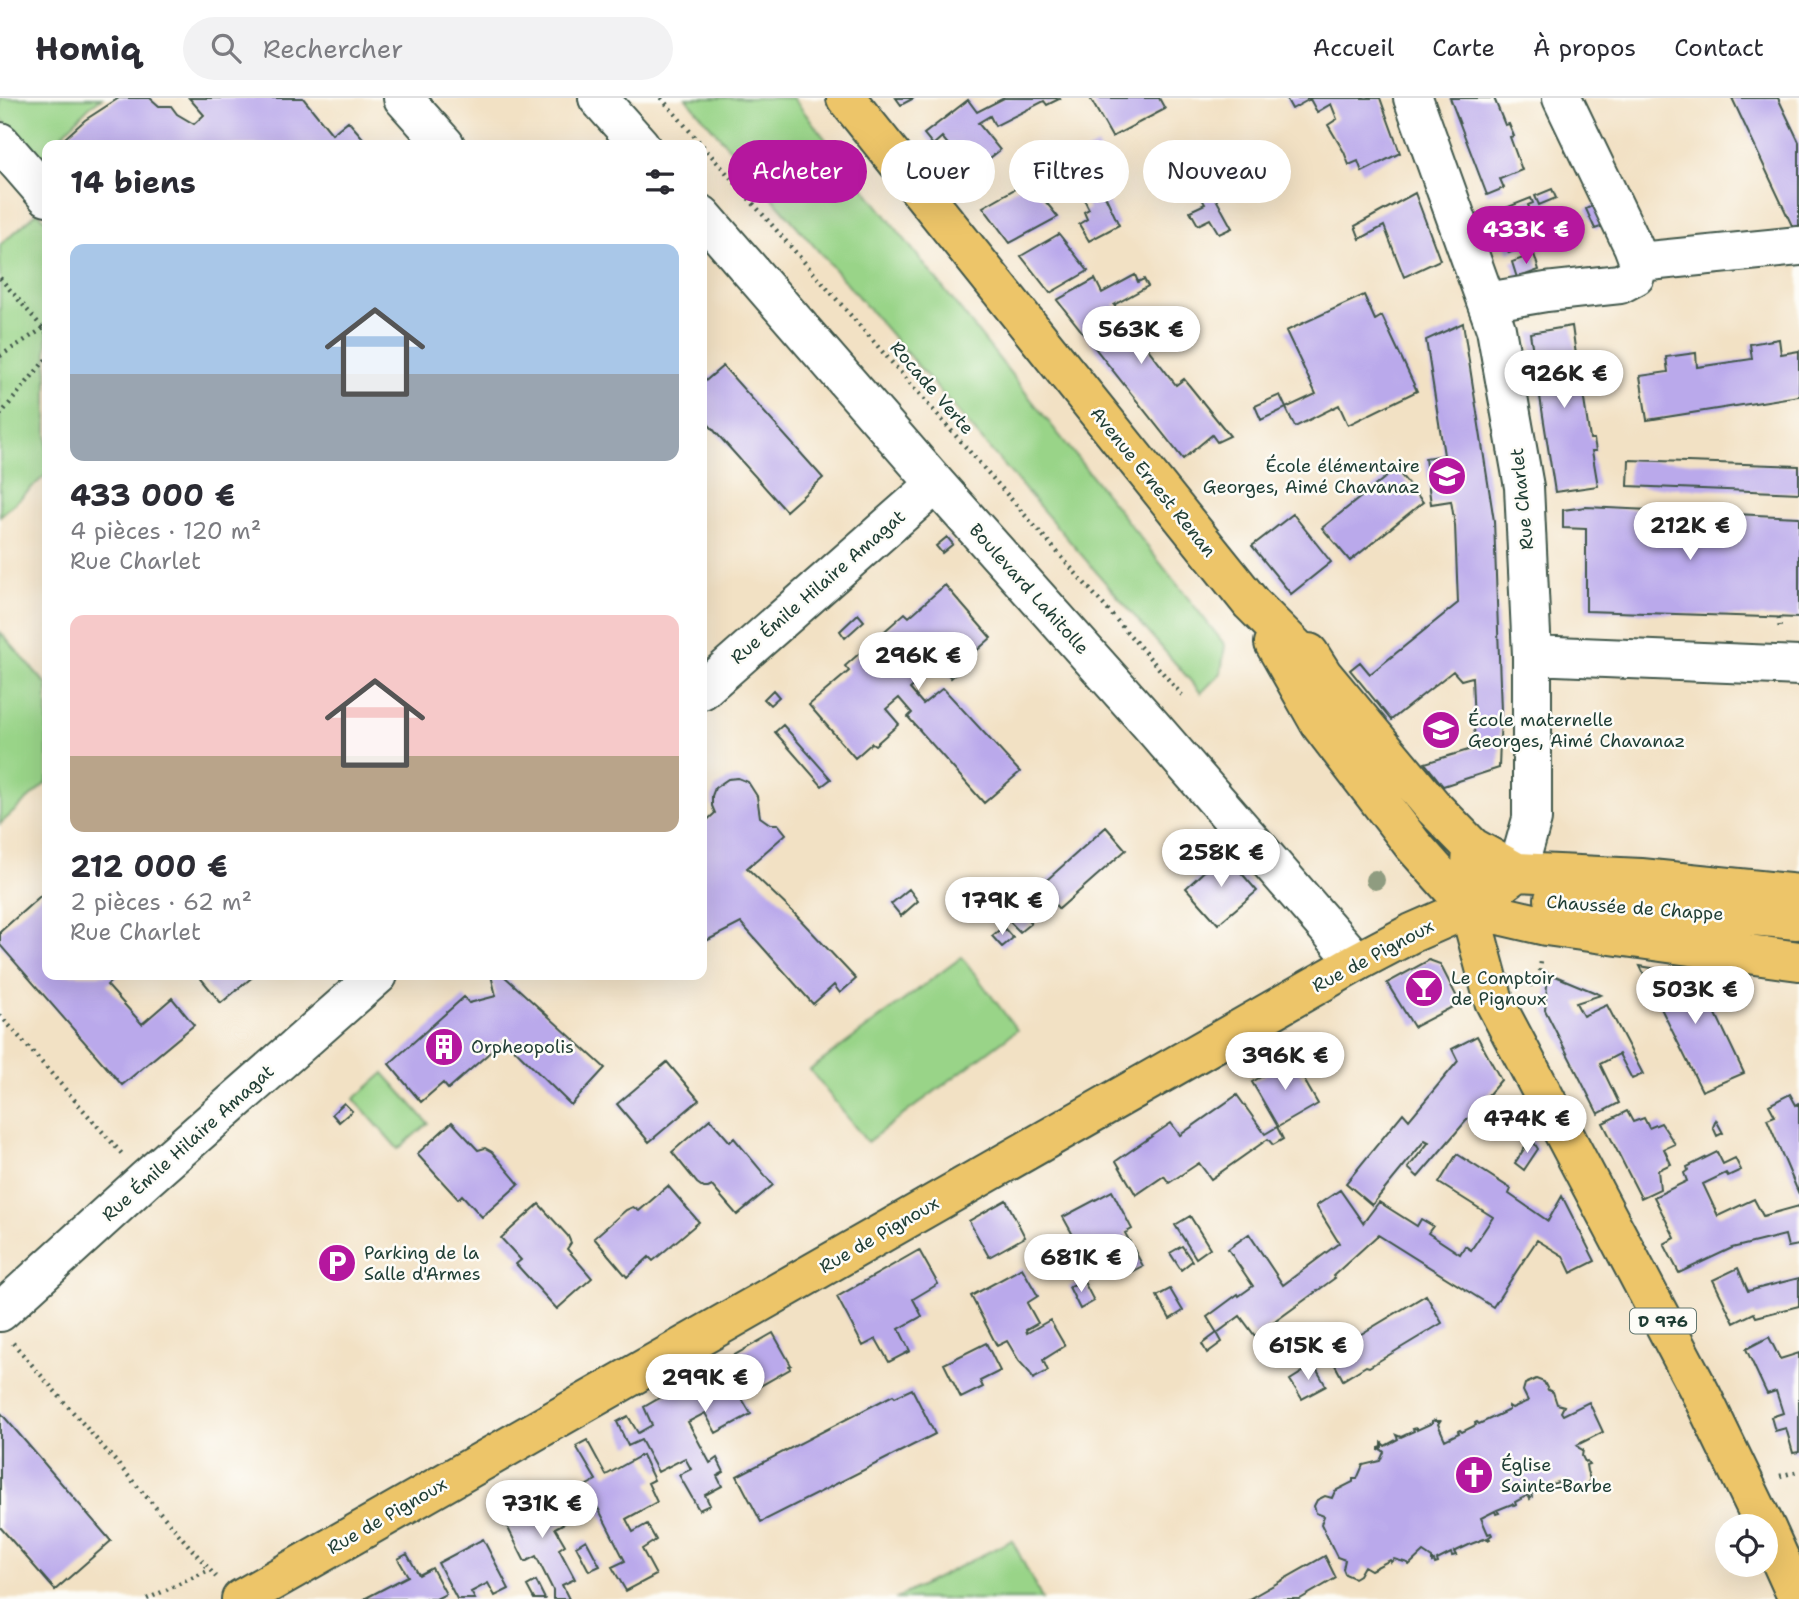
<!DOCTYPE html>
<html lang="fr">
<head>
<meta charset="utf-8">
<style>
	body { margin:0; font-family:"Shantell Sans",sans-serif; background:#f2f2f3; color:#2b2b33; height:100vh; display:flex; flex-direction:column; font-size:26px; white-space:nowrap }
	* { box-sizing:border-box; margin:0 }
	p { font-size:23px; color:#7c7c81 }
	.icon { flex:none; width:38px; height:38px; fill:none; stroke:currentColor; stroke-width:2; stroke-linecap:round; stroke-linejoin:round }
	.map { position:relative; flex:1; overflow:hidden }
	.side { position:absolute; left:42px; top:42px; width:665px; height:840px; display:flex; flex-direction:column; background:#fff; border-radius:14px; box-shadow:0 7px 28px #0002 }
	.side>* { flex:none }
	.hud { position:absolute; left:728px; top:42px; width:665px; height:63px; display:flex; gap:14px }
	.buttons { position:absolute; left:1715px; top:1416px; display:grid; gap:14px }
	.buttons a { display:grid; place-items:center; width:63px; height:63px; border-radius:50%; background:#fff; box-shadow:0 7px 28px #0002; font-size:35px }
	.price { position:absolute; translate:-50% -60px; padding:0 16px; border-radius:24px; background:#fff; color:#222; font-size:23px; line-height:46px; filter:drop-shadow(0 2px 4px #0008) }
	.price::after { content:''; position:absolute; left:50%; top:42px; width:21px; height:16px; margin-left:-10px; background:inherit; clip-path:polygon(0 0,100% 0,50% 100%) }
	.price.current { background:#b5179e; color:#fff }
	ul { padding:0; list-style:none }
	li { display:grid; align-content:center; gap:14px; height:371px; padding:0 28px }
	li span { display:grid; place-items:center; height:217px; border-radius:14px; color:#555 }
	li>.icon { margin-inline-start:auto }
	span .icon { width:126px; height:126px; fill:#fffc; stroke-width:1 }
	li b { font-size:30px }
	h2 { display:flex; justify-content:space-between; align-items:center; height:84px; padding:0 28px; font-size:30px }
	.pill { padding:0 24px; border-radius:32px; background:#fff; box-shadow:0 7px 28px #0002; font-size:24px; line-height:63px }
	.pill.current { background:#b5179e; color:#fff }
	header { display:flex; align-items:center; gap:42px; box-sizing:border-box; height:98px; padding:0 35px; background:#fff; border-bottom:2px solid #e1e1e2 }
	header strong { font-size:33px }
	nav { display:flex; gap:38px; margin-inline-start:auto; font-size:24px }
	.search { width:490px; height:63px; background:#f2f2f3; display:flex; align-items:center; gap:18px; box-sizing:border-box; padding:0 24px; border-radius:38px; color:#7c7c81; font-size:26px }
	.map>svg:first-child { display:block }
	.green { fill:#99d488; stroke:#5c885e; stroke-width:2 }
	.building { fill:#baa9eb }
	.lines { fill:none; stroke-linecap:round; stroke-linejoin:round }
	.minor-casing { stroke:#3f564a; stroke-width:42 }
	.major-casing { stroke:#3f564a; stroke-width:42 }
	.path { stroke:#3f564a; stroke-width:4.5; stroke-dasharray:2 5; stroke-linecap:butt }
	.minor { stroke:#fff; stroke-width:38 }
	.major { stroke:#edc569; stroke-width:38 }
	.tree { fill:#8f9c80 }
	.labels { text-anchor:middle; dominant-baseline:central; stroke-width:5; stroke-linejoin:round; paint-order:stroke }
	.shield { fill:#fdfcf7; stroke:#62766e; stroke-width:2 }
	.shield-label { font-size:16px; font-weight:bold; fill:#1f3d34 }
	.street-label { font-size:18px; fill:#1f3d34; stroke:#fdfcf7 }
	.poi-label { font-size:18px; fill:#1f3d34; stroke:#fdfcf7; text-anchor:start }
</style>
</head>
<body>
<header>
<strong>Homiq</strong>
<div class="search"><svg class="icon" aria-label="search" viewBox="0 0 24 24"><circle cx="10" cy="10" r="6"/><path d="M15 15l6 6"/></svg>Rechercher</div>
<nav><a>Accueil</a><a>Carte</a><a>À propos</a><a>Contact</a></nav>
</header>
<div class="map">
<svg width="1799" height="1501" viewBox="0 0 1799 1501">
	<rect width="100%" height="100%" fill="#fdfcf7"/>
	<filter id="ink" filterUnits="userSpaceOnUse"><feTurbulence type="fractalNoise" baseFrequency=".0143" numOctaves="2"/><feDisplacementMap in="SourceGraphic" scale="14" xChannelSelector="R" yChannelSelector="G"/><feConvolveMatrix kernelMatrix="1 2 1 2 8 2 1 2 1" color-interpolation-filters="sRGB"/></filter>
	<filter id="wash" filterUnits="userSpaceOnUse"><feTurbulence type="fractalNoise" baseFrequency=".00686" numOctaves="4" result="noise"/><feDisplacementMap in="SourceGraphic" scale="28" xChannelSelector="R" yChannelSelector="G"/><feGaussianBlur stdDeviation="1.57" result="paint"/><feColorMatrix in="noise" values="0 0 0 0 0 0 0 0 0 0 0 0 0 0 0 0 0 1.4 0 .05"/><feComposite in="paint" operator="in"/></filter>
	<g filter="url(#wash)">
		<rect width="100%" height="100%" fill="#f2e1c4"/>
		<path class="green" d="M0,0H102L89,9L59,40L65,47H47V73L0,19Z
			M686,0H793L1225,547L1221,575L1201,595Z
			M38,114L47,124V376L0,418V147Z
			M0,534L47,587V684L0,726Z
			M962,859L1017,932L867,1044L810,972Z
			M384,975L428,1025L398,1051L354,1001Z
			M1012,1442L1042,1501H895Z"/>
		<g id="blocks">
			<path class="building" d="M119,0H150L159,8H171L177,16L194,26L204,17L189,0H303L332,36L348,23L369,47H71L64,41L85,22Z
				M896,0H914L901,7Z
				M1004,0H1061L1047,7L1044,3L995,28L990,18L978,25L1000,52L971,75L942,39L933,47L924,36L968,2L977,14Z
				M1090,0H1159L1165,11L1112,39Z
				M1286,0H1380L1400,55L1362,74L1358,63L1349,67L1344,54L1328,27L1337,21L1331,6L1317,14L1310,1L1292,11Z
				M1450,0H1494L1505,27L1509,26L1514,38L1510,39L1522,72L1500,81L1504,90L1487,97Z
				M1732,0H1778L1799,44V132L1795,134Z
				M1097,47L1105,63L1072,80L1064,65Z
				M1195,63L1232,130L1219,136L1210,121L1198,127L1190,113L1205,106L1184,69Z
				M1029,83L1058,119L1010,145L983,109Z
				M1091,89L1094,93L1101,89L1119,127L1089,143L1079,126L1087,121L1084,114L1089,111L1083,99L1085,97L1083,93Z
				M1552,91L1556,100L1539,107L1535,98Z
				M1415,95L1440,162L1404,179L1384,128L1360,141L1355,128Z
				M1531,100L1533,105L1528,107L1542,141L1509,155L1493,115Z
				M1601,103L1612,125L1595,131L1586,111Z
				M1059,136L1088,173L1050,195L1021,158Z
				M1534,156L1539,172L1517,180L1512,164Z
				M1135,177L1138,184L1144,181L1148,188L1114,207L1176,287L1184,281L1230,338L1217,344L1212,337L1183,361L1057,202L1095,181L1102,195Z
				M1364,197L1375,222L1382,218L1417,293L1348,327L1339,307L1295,329L1286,310L1261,322L1255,308L1280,297L1286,310L1316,296L1286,233Z
				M1463,225L1494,423L1501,613L1499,670L1443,688L1425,665L1475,650L1472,579L1461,582L1453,573L1391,622L1350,572L1360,564L1370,576L1458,505L1455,427L1451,403L1431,406L1425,360L1444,357L1426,242Z
				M1572,228L1577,264L1582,263L1583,276H1580L1590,341H1594L1596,353H1592L1598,388L1555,394L1530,235Z
				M1779,241L1781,256L1799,253V298L1647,322L1640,278L1668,274L1666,259L1696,255L1697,269L1752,261L1750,246Z
				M723,268L823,380L786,413L702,319V286Z
				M1629,362L1799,368V395L1628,388Z
				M1396,371L1423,404L1350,463L1322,430Z
				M1586,409L1799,419V520L1586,513V431L1563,430V412Z
				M1293,416L1331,464L1291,496L1252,448Z
				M947,439L953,446L942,455L936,448Z
				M945,487L991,540L974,555L976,558L951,580L939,565L910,591L923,606L943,590L1020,674L984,705L908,619L912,615L899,600L886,611L899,626L875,647L872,645L855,660L809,607L849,573L845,568L905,515L909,519Z
				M858,516L864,523L845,540L840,533Z
				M773,592L779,599L770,607L764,601Z
				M783,627L831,681L822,688L775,634Z
				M738,680L748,684L757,698L760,719L770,726H778L786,736L747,770L793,814L856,881L840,895L834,887L813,906L741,825L702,845V727L715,715L712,708V698L715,690L728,681Z
				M1106,729L1126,752L1059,811L1039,789Z
				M1224,755L1257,793L1218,826L1186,790Z
				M909,791L918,803L901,818L891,806Z
				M47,792V877H118L107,887L142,926L172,900L194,927L122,987L0,847V834Z
				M1021,814L1031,825L1020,834L1010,824Z
				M1003,829L1013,840L1002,849L992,838Z
				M1429,862L1440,866L1460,905L1414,929L1387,885Z
				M1640,868L1698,878L1744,975L1702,993Z
				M1548,875L1601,897L1576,905L1583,918L1607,907L1643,976L1632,981L1619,956L1600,966L1619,1005L1598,1016L1545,912Z
				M198,877H255L221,905Z
				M491,877H503L605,970L571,1007L503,940L487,957L448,991L443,985L421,1004L389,966L464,899L469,905L496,898Z
				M1477,938L1501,982L1418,1079L1408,1070L1429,1044L1425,1042L1372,1107L1346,1085L1403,1015L1409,1022L1458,963L1452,951Z
				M1291,960L1298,963L1299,973L1318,1006L1278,1029L1252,984L1280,968L1284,961Z
				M667,964L699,1002L649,1044L617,1006Z
				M1790,996L1796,1007L1799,1005V1096L1767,1021L1775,1018L1769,1007Z
				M1237,997L1265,1036L1277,1029L1283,1041L1273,1047L1268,1041L1211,1081L1199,1065L1169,1085L1164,1078L1136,1097L1116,1063L1171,1025L1180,1037Z
				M344,1005L352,1013L339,1024L332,1016Z
				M1627,1013L1633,1024L1644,1020L1649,1030L1661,1025L1675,1046L1664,1051L1671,1066L1658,1072L1660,1091L1641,1100L1603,1025Z
				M710,1021L730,1044L734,1040L773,1087L737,1117L712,1088L708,1090H704L697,1085L672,1054Z
				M1716,1022L1723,1035L1717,1038L1713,1029Z
				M452,1024L478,1052L485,1050L492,1054L519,1086L482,1119L462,1097L458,1101L417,1056Z
				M1531,1040L1538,1051L1524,1072L1515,1065Z
				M1717,1054L1723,1066L1735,1060L1741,1072L1728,1078L1726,1075L1703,1086L1718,1118L1754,1101L1763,1118L1799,1108V1147L1788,1149L1785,1137L1732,1150L1679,1175L1664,1146L1675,1140L1654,1099L1687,1083L1684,1075L1688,1072L1687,1069Z
				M1457,1056L1511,1091L1509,1096L1548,1123L1562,1098L1595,1163L1571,1175L1563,1158L1537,1142L1493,1209L1378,1137L1333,1178L1335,1180L1255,1238L1240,1218L1217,1235L1207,1219L1238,1196L1239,1198L1253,1188L1228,1151L1249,1136L1283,1187L1339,1145L1316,1108L1340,1092L1363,1125L1379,1104L1417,1128L1421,1121L1433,1128L1428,1135L1460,1156L1465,1148L1471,1152L1493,1119L1439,1085Z
				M668,1088L699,1124L653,1163L649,1159L627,1179L594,1140L626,1112L633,1109L639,1113Z
				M1112,1093L1132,1131L1125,1135L1143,1168L1126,1177L1112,1149L1093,1159L1090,1154L1084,1157L1063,1119Z
				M1006,1102L1025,1139L989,1159L969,1123Z
				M539,1106L568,1138L571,1145L567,1151L592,1180L557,1211L516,1166L521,1162L501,1140Z
				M1190,1118L1210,1150L1196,1160L1175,1127Z
				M1182,1148L1192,1163L1181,1172L1170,1155Z
				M919,1152L938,1186L913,1201L922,1218L899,1231L910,1253L889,1264L876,1241L863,1248L837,1199Z
				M1022,1170L1038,1198L1027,1205L1038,1225L1026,1232L1027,1235L1050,1222L1065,1248L1043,1262L1048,1273L1033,1281L1030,1275L1019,1263L1007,1243L997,1248L971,1198Z
				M1738,1170L1748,1193L1799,1180V1208L1756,1219L1754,1215L1734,1225L1713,1182Z
				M1083,1182L1094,1203L1080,1211L1069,1189Z
				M1170,1191L1183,1213L1170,1221L1157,1198Z
				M1426,1197L1442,1225L1369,1269L1366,1268L1343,1282L1334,1265L1339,1262L1333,1253Z
				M773,1235L791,1267L789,1268L790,1271L741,1299L751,1316L716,1335L705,1315L688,1324L710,1365L717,1360L724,1374L717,1378L722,1388L705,1397L710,1407L699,1412L679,1377L691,1371L685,1360L658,1374L641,1342L628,1348L617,1324L628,1318L638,1335L652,1327L644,1309Z
				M1217,1235L1222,1244L1207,1255L1202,1246Z
				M1769,1239L1780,1261L1799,1255V1354L1793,1355L1786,1330L1775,1333L1771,1319L1783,1315L1776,1293L1767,1296L1746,1251Z
				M986,1245L1000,1273L980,1283L983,1289L961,1300L944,1266Z
				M1314,1267L1326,1288L1302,1301L1290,1282Z
				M1536,1281L1544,1284L1548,1292L1553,1294L1557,1306L1564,1308L1561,1314L1563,1317L1589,1304L1603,1334L1577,1347L1579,1350L1583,1352L1582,1358L1585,1364L1587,1363L1589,1366L1586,1367L1587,1373L1590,1381L1586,1389L1578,1394L1569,1392L1564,1381L1531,1396L1532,1399L1530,1401L1528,1397L1515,1404L1516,1407L1514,1408L1512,1406L1497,1412L1499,1415L1496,1416L1495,1413L1481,1420L1488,1436L1491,1435L1492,1437L1489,1439L1490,1441L1488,1442L1487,1440L1483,1442L1484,1441L1471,1446L1454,1454L1456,1457L1452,1458L1451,1455L1437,1462L1438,1465L1435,1466L1434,1463L1432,1464V1460L1423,1454L1409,1467L1408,1465L1394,1461L1391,1464L1390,1462L1371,1472L1364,1468L1359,1477L1354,1480L1345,1476L1343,1471L1345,1462L1337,1459L1321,1426L1324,1418L1316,1415L1314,1408L1317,1402L1325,1398L1332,1400L1335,1393L1353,1384V1381H1357L1363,1367L1380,1363L1384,1354L1381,1351L1379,1352V1350L1382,1349V1345L1385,1348L1398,1341L1396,1337L1401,1339L1414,1333L1413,1331L1417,1330V1332L1432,1325V1323L1435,1322V1323H1440L1438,1326L1445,1342L1459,1335L1458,1333L1460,1332L1462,1334L1476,1327L1475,1325L1477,1324L1479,1326L1509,1312V1308L1512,1310L1528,1303L1523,1293L1525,1286Z
				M912,1291L935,1336L761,1424L737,1378L893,1297L895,1299Z
				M0,1314L111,1443L55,1492L0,1429Z
				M587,1342L606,1377L642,1357L654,1382L648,1385L657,1404L626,1421L633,1434L647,1426L656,1442L642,1451L656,1477L626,1493L612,1469L625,1463L598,1410L584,1418L573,1395L596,1382L576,1348Z
				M545,1396L550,1406L560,1402L570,1422L555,1430L565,1447L559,1451L575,1481L562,1487L569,1501H553V1492L536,1458L525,1464L500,1414L519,1405L526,1419L536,1413L532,1403Z
				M483,1441L509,1491L495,1498L488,1485L471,1494L475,1501H457L438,1465Z
				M586,1442L600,1468L589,1473L576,1448Z
				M407,1456L419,1477L432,1470L446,1496L436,1501H364L408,1478L398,1461Z
				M1325,1458L1336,1480L1300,1501H1249Z
				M536,1483L545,1501H534L527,1488Z"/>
		</g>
	</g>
	<g filter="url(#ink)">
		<use href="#blocks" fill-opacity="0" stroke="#3f564a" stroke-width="2"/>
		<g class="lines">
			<defs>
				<path id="minor" d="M403,0L445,47
					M598,0L640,47
					M1413,0L1496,231L1524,389L1532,557V721L1517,774
					M1562,0L1633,148L1639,164
					M0,44L47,98
					M702,117L936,386L1150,626L1357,864
					M1487,204L1546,194L1620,186L1635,178L1639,164L1799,148
					M1532,557L1799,568
					M702,592L936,386
					M0,1214L145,1082L378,877"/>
				<path id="major" d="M846,0L1251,505L1323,577
					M1274,545L1320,626L1413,747L1469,810
					M1309,555L1323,577L1434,710L1472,749L1517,774L1641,780L1799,796
					M1472,749L1469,810L1494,903L1701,1296L1765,1428
					M1554,801L1797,822
					M1469,810L1546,828L1799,863
					M1766,1430L1798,1501
					M241,1501L1357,864L1412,835L1469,810L1517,774"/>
			</defs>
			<use href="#minor" class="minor-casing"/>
			<use href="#major" class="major-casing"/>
			<path class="path" d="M661,0L1182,597
				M0,180L47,235
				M0,258L47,228
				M0,317L47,260
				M1779,520L1780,533
				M1530,887L1539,885L1541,863
				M0,917L122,1056
				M13,1245L216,1479
				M1780,1378L1799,1373
				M147,1501L209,1472"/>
			<use href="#minor" class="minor"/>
			<use href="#major" class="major"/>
		</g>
		<circle class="tree" cx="1375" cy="782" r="10"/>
	</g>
	<defs>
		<symbol id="school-disc" viewBox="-11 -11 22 22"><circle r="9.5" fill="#b5179e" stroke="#fdfcf7"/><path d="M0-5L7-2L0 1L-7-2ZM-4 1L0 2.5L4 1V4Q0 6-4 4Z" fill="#fff"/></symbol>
		<symbol id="bar-disc" viewBox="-11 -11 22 22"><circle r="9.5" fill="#b5179e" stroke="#fdfcf7"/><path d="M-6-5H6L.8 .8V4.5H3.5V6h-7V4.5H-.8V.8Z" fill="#fff"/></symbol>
		<symbol id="building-disc" viewBox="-11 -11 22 22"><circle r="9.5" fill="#b5179e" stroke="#fdfcf7"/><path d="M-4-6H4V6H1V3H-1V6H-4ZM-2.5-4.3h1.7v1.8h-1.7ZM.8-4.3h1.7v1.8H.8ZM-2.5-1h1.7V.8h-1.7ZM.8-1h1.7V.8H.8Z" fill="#fff"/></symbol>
		<symbol id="parking-disc" viewBox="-11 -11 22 22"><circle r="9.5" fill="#b5179e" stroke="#fdfcf7"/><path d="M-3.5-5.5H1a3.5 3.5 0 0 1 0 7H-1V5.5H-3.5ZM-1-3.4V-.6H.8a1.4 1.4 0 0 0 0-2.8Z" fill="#fff"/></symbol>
		<symbol id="church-disc" viewBox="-11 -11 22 22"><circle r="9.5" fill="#b5179e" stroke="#fdfcf7"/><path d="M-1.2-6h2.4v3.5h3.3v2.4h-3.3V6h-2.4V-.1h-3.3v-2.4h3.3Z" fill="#fff"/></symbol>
	</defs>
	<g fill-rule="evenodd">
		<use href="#school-disc" x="1425" y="356" width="44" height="44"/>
		<use href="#school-disc" x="1419" y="610" width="44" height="44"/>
		<use href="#bar-disc" x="1402" y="868" width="44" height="44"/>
		<use href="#building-disc" x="422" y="927" width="44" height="44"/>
		<use href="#parking-disc" x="315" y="1143" width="44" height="44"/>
		<use href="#church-disc" x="1452" y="1355" width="44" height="44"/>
	</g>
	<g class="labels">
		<rect class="shield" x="1630" y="1210.5" width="66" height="25" rx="5"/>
		<g class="shield-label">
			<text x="1663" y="1223">D 976</text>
		</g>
		<g class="street-label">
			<text transform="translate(932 290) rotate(49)">Rocade Verte</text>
			<text transform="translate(1153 384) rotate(51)">Avenue Ernest Renan</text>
			<text transform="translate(1522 401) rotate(-96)">Rue Charlet</text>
			<text transform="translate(818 489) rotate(-41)">Rue Émile Hilaire Amagat</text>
			<text transform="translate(1029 491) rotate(48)">Boulevard Lahitolle</text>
			<text transform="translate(1635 810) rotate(4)">Chaussée de Chappe</text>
			<text transform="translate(1373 858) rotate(-28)">Rue de Pignoux</text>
			<text transform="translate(188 1045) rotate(-42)">Rue Émile Hilaire Amagat</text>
			<text transform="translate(879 1137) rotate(-30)">Rue de Pignoux</text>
			<text transform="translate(387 1418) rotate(-30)">Rue de Pignoux</text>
		</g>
		<g class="poi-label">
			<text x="1420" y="368" text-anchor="end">École élémentaire<tspan x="1420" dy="21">Georges, Aimé Chavanaz</tspan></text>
			<text x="1468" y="622">École maternelle<tspan x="1468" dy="21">Georges, Aimé Chavanaz</tspan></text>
			<text x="1451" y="880">Le Comptoir<tspan x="1451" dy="21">de Pignoux</tspan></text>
			<text x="471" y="949">Orpheopolis</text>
			<text x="364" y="1155">Parking de la<tspan x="364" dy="21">Salle d'Armes</tspan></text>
			<text x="1501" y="1367">Église<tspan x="1501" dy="21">Sainte-Barbe</tspan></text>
		</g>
	</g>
</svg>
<div class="buttons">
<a><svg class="icon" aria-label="locate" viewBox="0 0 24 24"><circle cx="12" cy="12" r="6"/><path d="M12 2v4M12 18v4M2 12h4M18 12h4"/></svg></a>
</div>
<b class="price current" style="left:1526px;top:168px">433K €</b>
<b class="price" style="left:1141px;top:268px">563K €</b>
<b class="price" style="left:1564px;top:312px">926K €</b>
<b class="price" style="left:1690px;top:464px">212K €</b>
<b class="price" style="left:918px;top:594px">296K €</b>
<b class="price" style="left:1221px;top:791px">258K €</b>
<b class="price" style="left:1002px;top:839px">179K €</b>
<b class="price" style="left:1695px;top:928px">503K €</b>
<b class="price" style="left:1285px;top:994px">396K €</b>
<b class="price" style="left:1527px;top:1057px">474K €</b>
<b class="price" style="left:1081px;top:1196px">681K €</b>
<b class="price" style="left:1308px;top:1284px">615K €</b>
<b class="price" style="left:705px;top:1316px">299K €</b>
<b class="price" style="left:542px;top:1442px">731K €</b>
<div class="hud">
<a class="pill current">Acheter</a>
<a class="pill">Louer</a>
<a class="pill">Filtres</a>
<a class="pill">Nouveau</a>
</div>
<section class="side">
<h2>14 biens<svg class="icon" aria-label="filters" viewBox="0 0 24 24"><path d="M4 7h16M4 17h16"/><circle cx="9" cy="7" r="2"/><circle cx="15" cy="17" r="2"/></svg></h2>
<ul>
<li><span style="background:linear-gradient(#a9c7e8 60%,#9aa5b1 0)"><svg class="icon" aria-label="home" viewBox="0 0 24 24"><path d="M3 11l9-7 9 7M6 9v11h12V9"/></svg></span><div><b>433 000 €</b><p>4 pièces · 120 m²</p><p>Rue Charlet</p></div></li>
<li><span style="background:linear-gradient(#f6c9c9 65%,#b9a48a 0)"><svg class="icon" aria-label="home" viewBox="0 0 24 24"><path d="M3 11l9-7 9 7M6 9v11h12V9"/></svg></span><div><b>212 000 €</b><p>2 pièces · 62 m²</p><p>Rue Charlet</p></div></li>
</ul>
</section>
</div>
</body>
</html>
